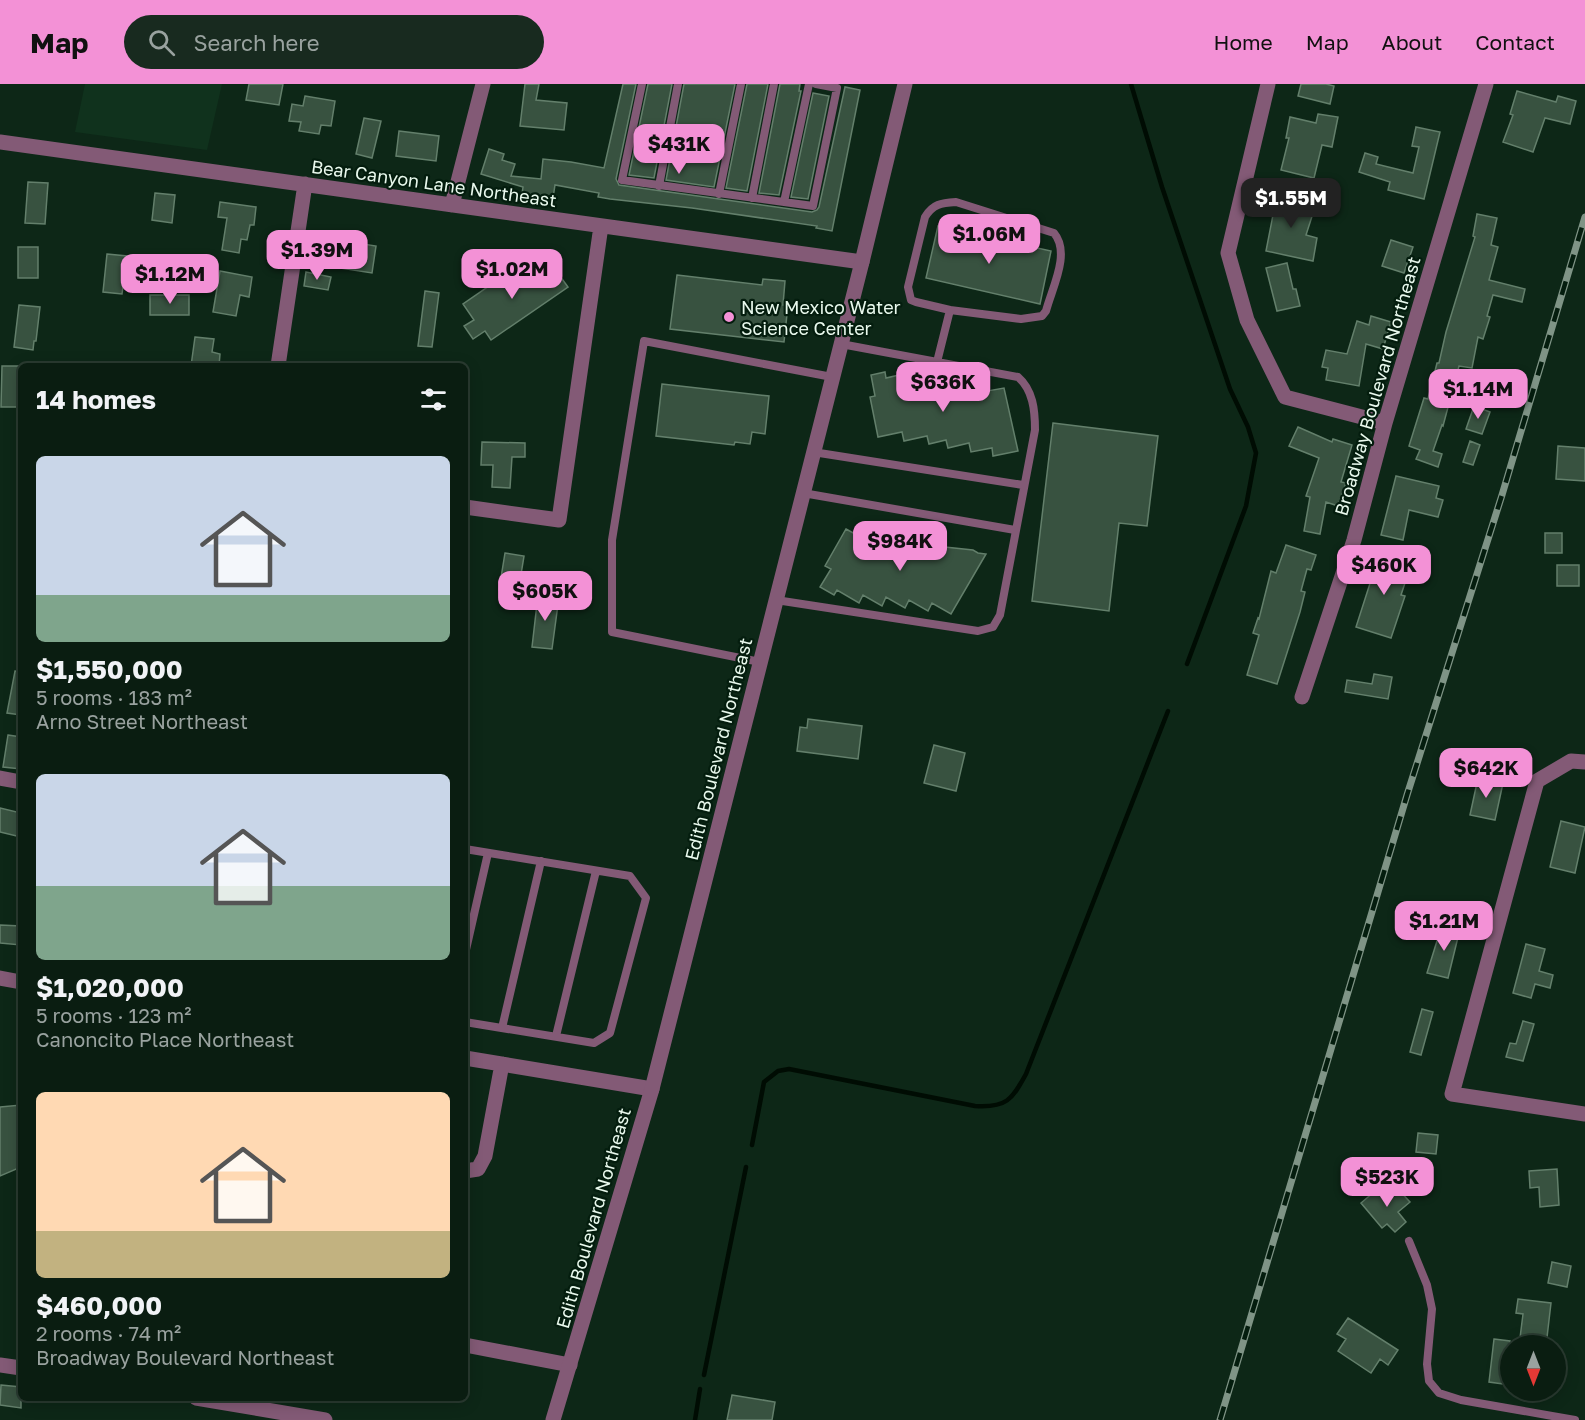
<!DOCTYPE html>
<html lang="en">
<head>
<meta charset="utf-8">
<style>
	body { margin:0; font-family:"Golos Text",sans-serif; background:#182a1f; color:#f1f3f6; height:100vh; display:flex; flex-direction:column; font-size:22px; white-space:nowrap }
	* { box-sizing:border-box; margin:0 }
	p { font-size:20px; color:#99a29f }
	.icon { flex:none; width:33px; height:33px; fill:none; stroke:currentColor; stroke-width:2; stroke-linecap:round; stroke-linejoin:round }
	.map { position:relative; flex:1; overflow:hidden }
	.details { position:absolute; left:18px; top:279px; width:450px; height:1038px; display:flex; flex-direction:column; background:#0a1d11; border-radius:9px; box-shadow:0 3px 15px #0003,0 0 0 2px #2a3b31 }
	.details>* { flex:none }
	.needle { width:39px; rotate:180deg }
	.controls { position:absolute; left:1500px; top:1251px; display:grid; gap:12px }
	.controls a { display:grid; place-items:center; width:66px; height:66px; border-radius:50%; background:#0a1d11; box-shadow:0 3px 15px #0003,0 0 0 2px #2a3b31; font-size:30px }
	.price { position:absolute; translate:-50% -51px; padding:0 14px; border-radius:12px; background:#f391d6; color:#111; font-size:20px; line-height:39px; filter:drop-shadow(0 2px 3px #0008) }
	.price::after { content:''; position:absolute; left:50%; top:36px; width:18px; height:14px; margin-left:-9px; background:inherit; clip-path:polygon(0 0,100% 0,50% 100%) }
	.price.active { background:#222; color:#fff }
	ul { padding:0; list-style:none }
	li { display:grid; align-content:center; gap:12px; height:318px; padding:0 18px }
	li span { display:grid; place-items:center; height:186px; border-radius:9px; color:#555 }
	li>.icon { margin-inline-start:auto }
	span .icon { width:108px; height:108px; fill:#fffc; stroke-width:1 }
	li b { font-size:26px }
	h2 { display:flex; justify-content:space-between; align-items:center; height:72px; padding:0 18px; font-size:26px }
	header { display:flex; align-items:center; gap:36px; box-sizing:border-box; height:84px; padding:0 30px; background:#f391d6; color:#111 }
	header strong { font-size:28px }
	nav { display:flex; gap:33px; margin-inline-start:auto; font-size:21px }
	.search { width:420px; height:54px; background:#182a1f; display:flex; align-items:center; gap:15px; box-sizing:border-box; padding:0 21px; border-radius:33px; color:#99a29f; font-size:22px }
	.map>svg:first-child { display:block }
	.built { fill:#10321d }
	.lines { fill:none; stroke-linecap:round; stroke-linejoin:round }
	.stream { stroke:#000c03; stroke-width:4.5 }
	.building { fill:#385240; stroke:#637f6b; stroke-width:1.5 }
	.service { stroke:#835a76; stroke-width:8 }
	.minor { stroke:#835a76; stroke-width:15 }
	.tertiary { stroke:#835a76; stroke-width:15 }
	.rail-casing { stroke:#7f9486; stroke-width:7 }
	.rail { stroke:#041d0e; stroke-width:4.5; stroke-dasharray:14; stroke-linecap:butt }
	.poi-dot { fill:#f391d6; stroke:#041d0e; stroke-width:2 }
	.labels { text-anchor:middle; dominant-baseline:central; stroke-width:4.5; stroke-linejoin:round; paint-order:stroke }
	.street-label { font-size:18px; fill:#e9f9ed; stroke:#041d0e }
	.poi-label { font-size:18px; fill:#e9f9ed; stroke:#041d0e; text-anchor:start }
</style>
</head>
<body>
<header>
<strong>Map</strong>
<div class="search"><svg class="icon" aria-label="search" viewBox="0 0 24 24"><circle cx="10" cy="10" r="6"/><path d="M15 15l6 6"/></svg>Search here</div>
<nav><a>Home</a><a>Map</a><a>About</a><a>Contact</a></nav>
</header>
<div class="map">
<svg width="1585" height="1336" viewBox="0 0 1585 1336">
	<rect width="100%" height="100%" fill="#0d2717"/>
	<path class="built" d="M85,0H222L207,66L75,48Z"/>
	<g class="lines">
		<path class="stream" d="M1131,0L1162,103L1230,305L1248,343L1256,369L1246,422L1187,580
			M752,1061L764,998L778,987L789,985L975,1022C1006,1024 1012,1016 1026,990L1168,627
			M704,1291L746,1083
			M695,1336L700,1305"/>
	</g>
	<path class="building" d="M249,0H283L279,21L246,16Z
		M525,0H539L536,16L567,19L564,46L520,42Z
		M623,0H636L616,95L619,101L812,128L817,126L819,123L845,3L860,6L832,147L816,144L817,142L692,124L610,115L598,113L599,109L555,101L553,114L522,110L523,103L481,90L489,65L504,70L502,76L515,80L511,92L541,95L543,75L571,78L604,84Z
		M648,0H672L654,94L629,91Z
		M684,0H735L714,103L666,96Z
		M747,0H768L747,107L726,104Z
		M780,0H800L799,7H801L779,111L759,109Z
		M1301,0H1326L1334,2L1330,20L1298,12Z
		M1517,7L1556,18L1558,12L1576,17L1570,40L1545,34L1533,68L1503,58L1513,31L1510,30Z
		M813,9L829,12L808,115L791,113Z
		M305,12L335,17L331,42L321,41L319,50L299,47L301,38L289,37L292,20L303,22Z
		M1318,30L1338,33L1332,63L1322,61L1314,94L1281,86L1289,54H1286L1290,33L1316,39Z
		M364,34L381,37L372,74L356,70Z
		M1416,43L1440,48L1424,115L1388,106L1390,98L1359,88L1365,69L1378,73L1376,80L1413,89L1419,63L1412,62Z
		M399,47L439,52L436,77L396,72Z
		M28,98L48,99L45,140L25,139Z
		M155,109L175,111L172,139L152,136Z
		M1273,111L1315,123L1306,151L1317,154L1313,177L1266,167L1273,131L1268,129Z
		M220,118L256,123L254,141H250L247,156L241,155L239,169L222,166L227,134L218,133Z
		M1477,130L1497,134L1491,161L1498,163L1489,196L1525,205L1522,218L1493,211L1487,232L1490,233L1483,255L1478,253L1472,284L1459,282L1443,342L1442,341L1433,367L1442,370L1438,383L1416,375L1420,366L1409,362L1424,314L1428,315L1437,279H1439L1446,248L1475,153L1473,152Z
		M938,142L1051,167L1040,220L926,194Z
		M338,156L376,162L372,189L333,183Z
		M1391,156L1413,163L1404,189L1382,182Z
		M18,163H38V194H18Z
		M107,170L127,172L122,210L103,208Z
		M549,177L568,203L491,256L485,247L473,255L464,242L474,236L463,220L518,182L526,193Z
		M1287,179L1293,205H1296L1300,222L1277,227L1266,184Z
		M220,187L252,193L249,213L240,211L236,232L213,228Z
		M306,188L331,193L328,206L304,202Z
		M677,191L762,201L763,195L785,197L783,221H788L784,258L670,245Z
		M425,207L439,209L432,263L418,262Z
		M150,211H189V231H150Z
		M19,221L40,223L36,257H34L33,266L14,263Z
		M1371,232L1391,238L1383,265L1366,260L1359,302L1326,296L1328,284L1322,283L1326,266L1347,270L1357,237L1369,241Z
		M195,253L214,255L212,268L220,270L219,282H191Z
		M2,282H21V323H1Z
		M885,288L886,294L912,288L914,296L934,292L936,300L957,296L959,304L980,299L982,308L1004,304L1018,367L993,372L992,364L971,368L969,359L948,364L946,356L929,360L927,352L904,357L902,348L878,353L870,313L875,312L871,291Z
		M662,300L769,312L765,350L752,348L750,360L735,358L734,361L656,352Z
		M1474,322L1490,328L1482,350L1466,345Z
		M1053,339L1158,352L1147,442L1119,439L1109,527L1032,517Z
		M1298,343L1332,358L1333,355L1352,361L1341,398L1346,399L1338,422L1326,418L1320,450L1304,447L1310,413L1306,412L1319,374L1289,362Z
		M1470,357L1480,361L1473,381L1463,378Z
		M482,358L525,359V373H512L510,404L492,403L493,381H481Z
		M1558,362L1585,364V397L1556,395Z
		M1396,392L1439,402L1436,414L1443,416L1438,433L1409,426L1403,456L1381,451Z
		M846,445L855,450L877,452L890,460L893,456H902L907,459L973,466L978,469L986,470L951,530L932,519L928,527L909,516L905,524L886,513L882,522L863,511L859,519L837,506L834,511L820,503L831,485L825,482Z
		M1545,449H1562V469H1545Z
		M1286,461L1316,471L1311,486L1307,485L1301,507L1305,508L1300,528L1277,600L1247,591L1259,551L1253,549L1258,534L1259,535L1271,487L1276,489Z
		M505,469L524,472L518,509L499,506Z
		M1374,470L1411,481L1401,511L1405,512L1391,554L1356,543L1373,490L1368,489Z
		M1557,481H1579V502H1557Z
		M538,511L559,513L552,565L532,563Z
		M15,587L21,588V631L7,629Z
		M1374,590L1392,593L1388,615L1345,608L1347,596L1372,600Z
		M808,635L862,642L858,675L797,667L800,643L807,644Z
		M8,651L21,653V685L3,683Z
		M934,661L965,669L956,707L924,699Z
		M1478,694L1503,699L1495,736L1470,731Z
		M0,724L21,729V753L0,748Z
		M1561,737L1585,743L1575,789L1550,783Z
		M0,841L21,842V861L0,859Z
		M1442,841L1460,845L1448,894L1427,889Z
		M1526,860L1545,865L1539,887L1553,891L1550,904L1535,900L1531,914L1513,909Z
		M1422,925L1433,928L1421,971L1410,968Z
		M1523,937L1534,940L1523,977L1506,973L1510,959L1516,960Z
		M21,1021V1083L0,1092V1023Z
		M1418,1049L1438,1051L1436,1070L1416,1068Z
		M1557,1085L1559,1121L1540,1123L1539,1103L1530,1104L1529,1087Z
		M1381,1102L1388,1110L1396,1103L1410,1118L1398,1128L1406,1138L1395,1148L1387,1140L1382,1144L1361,1119Z
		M1552,1178L1571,1182L1567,1203L1548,1199Z
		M1518,1215L1551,1219L1546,1262H1519L1523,1230L1516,1229Z
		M1348,1234L1398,1266L1388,1281L1380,1275L1371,1289L1338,1267L1346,1255L1337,1250Z
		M1494,1255L1510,1257V1301L1489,1298Z
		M1,1301L21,1303V1324L0,1321Z
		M732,1311L775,1318L772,1336H727Z"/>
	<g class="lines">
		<path class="service" d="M642,0L622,96L813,122L837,4L816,0
			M659,102L678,0
			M719,110L741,0
			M752,114L774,0
			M784,118L809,0
			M937,278L950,226L916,218L911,216L908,203L925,133C933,120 941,119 956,118L1054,149C1071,169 1052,204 1046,227L1042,232L1021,235L950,226
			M813,368L1023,401
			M803,409L1015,446
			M776,516L978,547L993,543L1000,531L1035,346C1035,326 1033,306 1018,293L841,260
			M760,578L612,548V456L644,257L832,293
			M465,765L630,792L646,814L610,949L594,959L465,938
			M465,870L488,769
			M502,944L541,777
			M556,952L596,787
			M1409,1157L1427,1201L1432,1225L1427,1280L1429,1297L1439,1309L1461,1316L1575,1336"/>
		<path class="minor" d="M1268,0L1228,169L1247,236L1285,313L1385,339
			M0,58L862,178
			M452,121L483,0
			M278,282L305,100
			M465,423L559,436L601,142
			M1302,613L1354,456L1385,339L1486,0
			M1585,678L1571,677L1537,697L1452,1010L1585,1030
			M0,694L21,698
			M0,894L21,898
			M465,974L652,1005
			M465,1087L478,1085L485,1072L502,980
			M465,1261L570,1281
			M0,1281L21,1284
			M196,1314L325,1336"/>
		<path class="tertiary" d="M553,1336L652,1005L862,178L905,0"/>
		<defs>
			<path id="rail" d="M1220,1336L1407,711L1502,411L1585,133"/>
		</defs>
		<use href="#rail" class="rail-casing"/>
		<use href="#rail" class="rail"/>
	</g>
	<circle class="poi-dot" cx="729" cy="233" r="6"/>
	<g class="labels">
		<g class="street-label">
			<text transform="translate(434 99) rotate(8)">Bear Canyon Lane Northeast</text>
			<text transform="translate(1377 302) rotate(-74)">Broadway Boulevard Northeast</text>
			<text transform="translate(718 665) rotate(-76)">Edith Boulevard Northeast</text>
			<text transform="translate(593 1134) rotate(-74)">Edith Boulevard Northeast</text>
		</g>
		<g class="poi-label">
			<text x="741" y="223">New Mexico Water<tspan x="741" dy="21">Science Center</tspan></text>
		</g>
	</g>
</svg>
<div class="controls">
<a><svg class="needle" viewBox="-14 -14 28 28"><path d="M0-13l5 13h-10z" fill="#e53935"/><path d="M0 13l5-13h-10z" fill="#99a29f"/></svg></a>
</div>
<b class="price" style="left:679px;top:91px">$431K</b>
<b class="price active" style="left:1291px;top:145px">$1.55M</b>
<b class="price" style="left:989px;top:181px">$1.06M</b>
<b class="price" style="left:317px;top:197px">$1.39M</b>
<b class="price" style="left:512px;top:216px">$1.02M</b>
<b class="price" style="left:170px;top:221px">$1.12M</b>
<b class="price" style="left:943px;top:329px">$636K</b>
<b class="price" style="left:1478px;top:336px">$1.14M</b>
<b class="price" style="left:900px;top:488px">$984K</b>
<b class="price" style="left:1384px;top:512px">$460K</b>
<b class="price" style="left:545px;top:538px">$605K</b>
<b class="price" style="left:1486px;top:715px">$642K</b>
<b class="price" style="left:1444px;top:868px">$1.21M</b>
<b class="price" style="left:1387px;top:1124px">$523K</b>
<section class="details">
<h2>14 homes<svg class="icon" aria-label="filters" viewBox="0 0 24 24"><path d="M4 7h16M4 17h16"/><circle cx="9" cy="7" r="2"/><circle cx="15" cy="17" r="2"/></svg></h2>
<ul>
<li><span style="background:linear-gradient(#c9d6e8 75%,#7fa58c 0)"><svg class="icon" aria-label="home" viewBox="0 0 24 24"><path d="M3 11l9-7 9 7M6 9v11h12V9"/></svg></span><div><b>$1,550,000</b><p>5 rooms · 183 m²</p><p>Arno Street Northeast</p></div></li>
<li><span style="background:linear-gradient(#c9d6e8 60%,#7fa58c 0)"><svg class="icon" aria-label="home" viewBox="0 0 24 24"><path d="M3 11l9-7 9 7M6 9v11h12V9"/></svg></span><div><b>$1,020,000</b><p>5 rooms · 123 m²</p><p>Canoncito Place Northeast</p></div></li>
<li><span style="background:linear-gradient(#ffd9b3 75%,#c2b280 0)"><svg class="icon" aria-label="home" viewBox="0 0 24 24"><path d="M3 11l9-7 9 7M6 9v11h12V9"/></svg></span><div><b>$460,000</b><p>2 rooms · 74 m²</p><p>Broadway Boulevard Northeast</p></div></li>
</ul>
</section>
</div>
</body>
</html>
